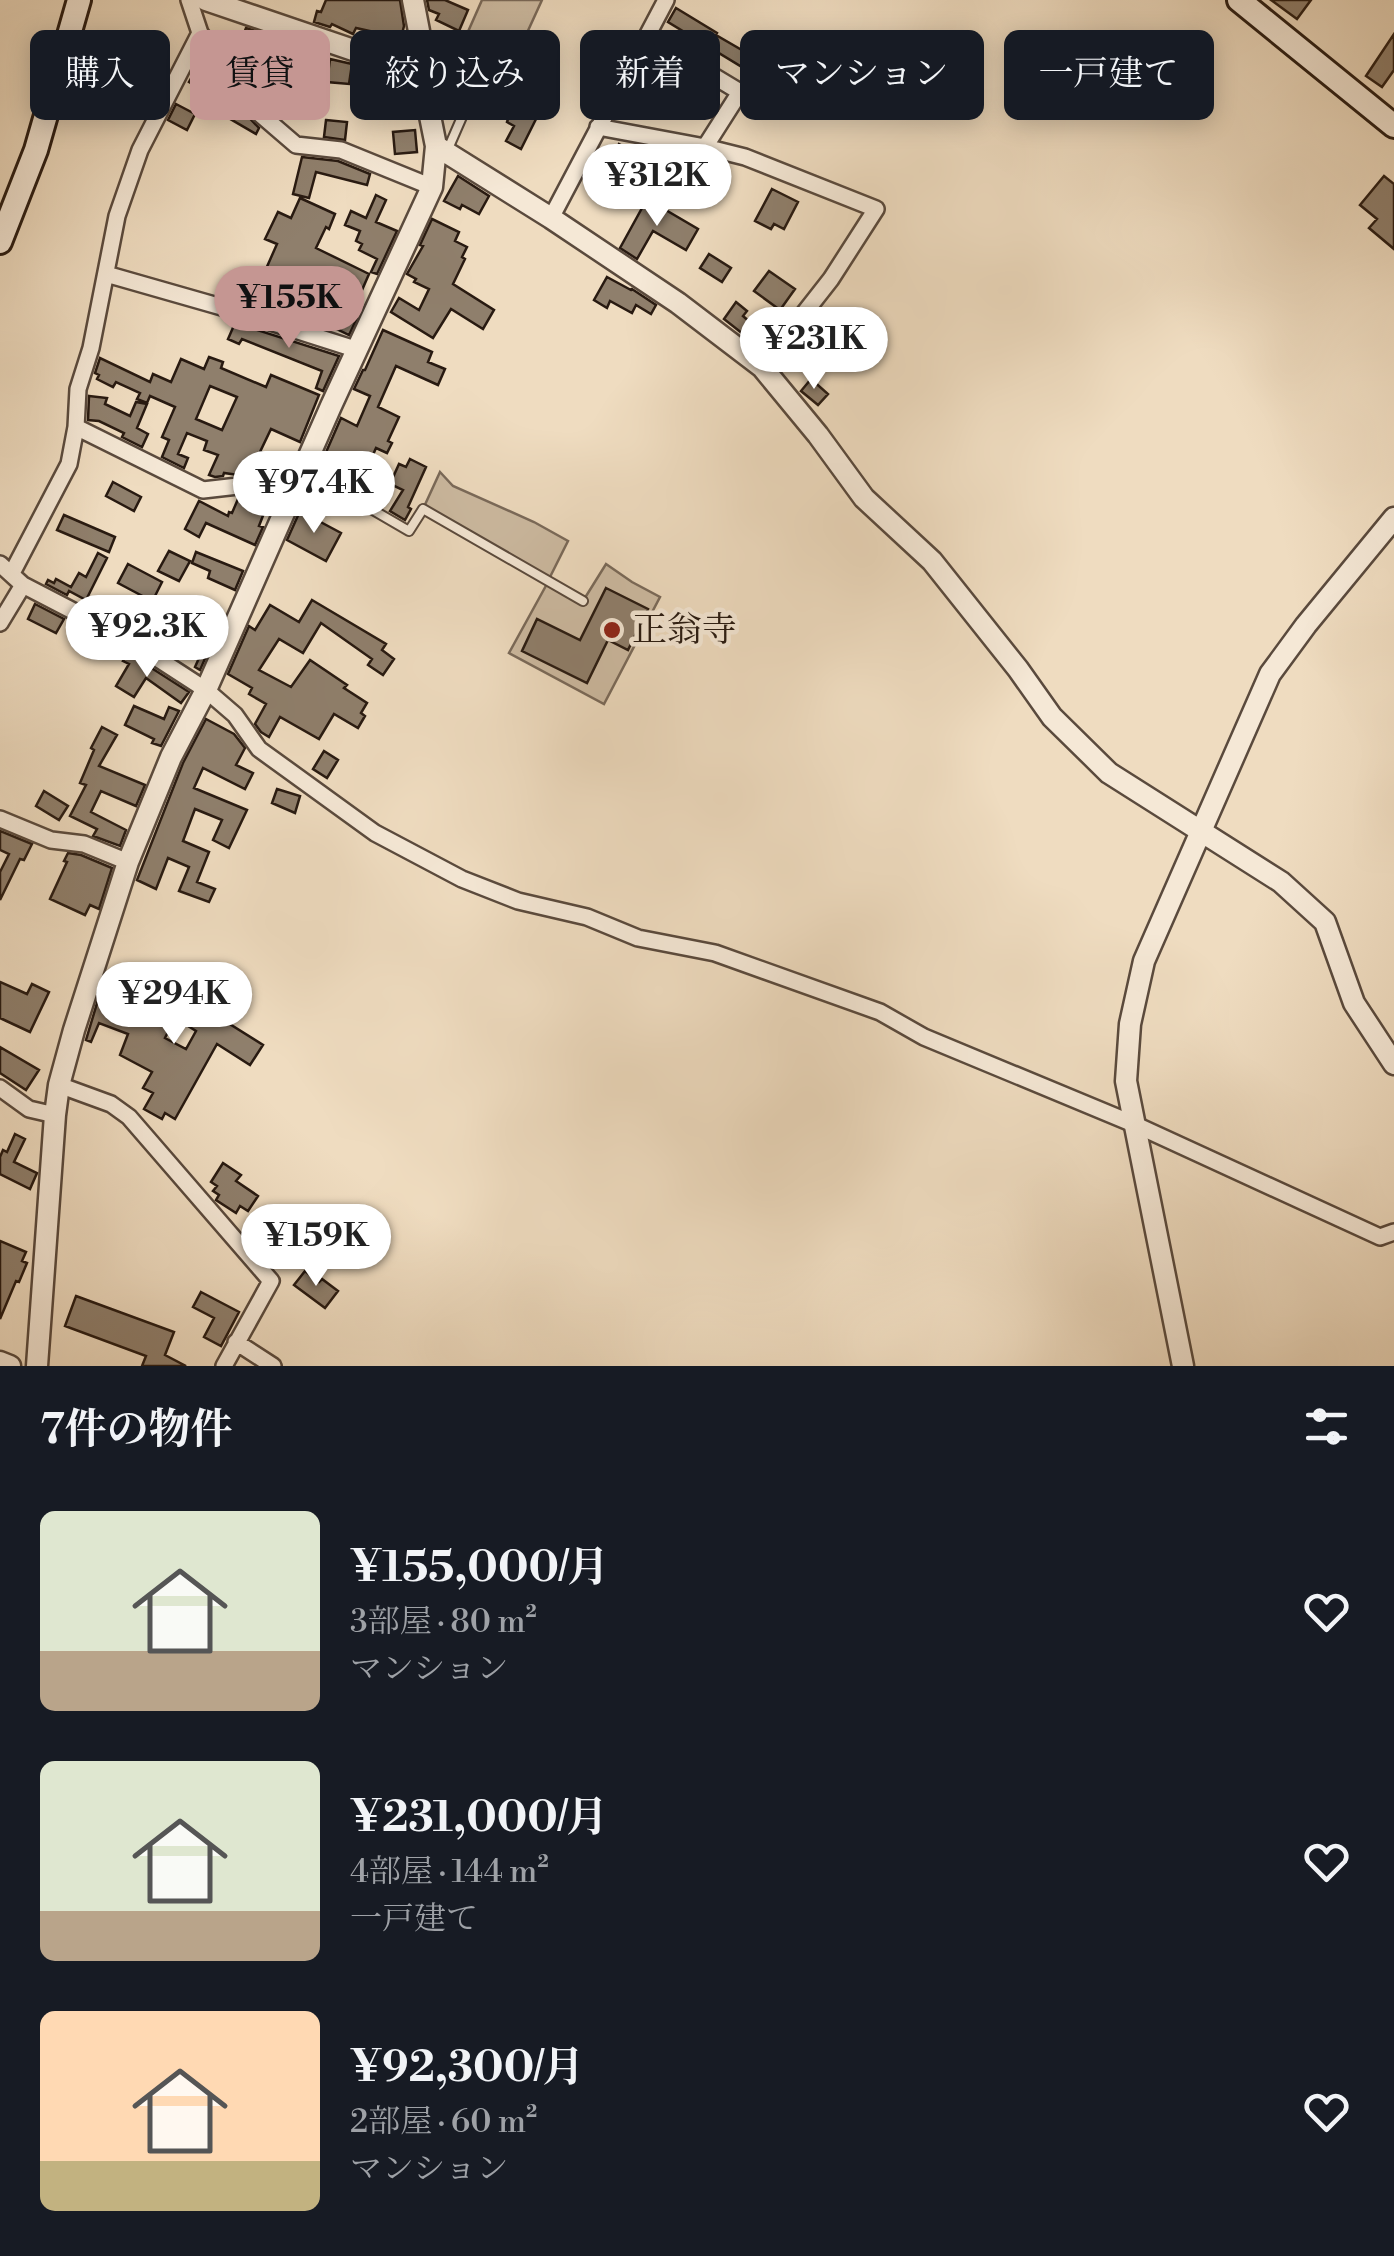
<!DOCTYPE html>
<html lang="ja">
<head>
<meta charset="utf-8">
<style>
	body { margin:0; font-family:"Libre Bodoni","Noto Serif JP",serif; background:#20242c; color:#f1f3f6; height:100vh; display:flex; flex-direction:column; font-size:38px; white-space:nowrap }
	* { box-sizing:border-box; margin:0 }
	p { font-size:32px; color:#9ea1a6 }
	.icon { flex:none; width:55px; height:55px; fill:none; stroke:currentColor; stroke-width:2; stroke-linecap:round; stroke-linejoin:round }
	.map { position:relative; height:1366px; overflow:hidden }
	.panel { display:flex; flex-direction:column; background:#171b24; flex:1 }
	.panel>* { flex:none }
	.banner { position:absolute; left:30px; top:30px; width:1335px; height:90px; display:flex; gap:20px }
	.price { position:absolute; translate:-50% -85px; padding:0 22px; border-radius:35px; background:#fff; color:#222; font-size:32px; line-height:65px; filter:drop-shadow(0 2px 5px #0008) }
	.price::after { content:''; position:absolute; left:50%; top:60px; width:30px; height:22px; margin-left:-15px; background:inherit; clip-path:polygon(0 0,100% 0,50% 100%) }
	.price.current { background:#c59692; color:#111 }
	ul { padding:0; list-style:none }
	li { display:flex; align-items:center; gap:30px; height:250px; padding:0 40px }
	li span { display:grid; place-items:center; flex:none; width:280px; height:200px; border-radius:15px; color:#555 }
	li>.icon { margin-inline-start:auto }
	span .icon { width:120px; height:120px; fill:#fffc; stroke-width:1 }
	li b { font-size:42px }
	h2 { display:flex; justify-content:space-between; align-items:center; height:120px; padding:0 40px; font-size:42px }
	.tag { padding:0 35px; border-radius:15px; background:#171b24; box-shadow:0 5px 25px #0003; font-size:35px; line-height:90px }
	.tag.current { background:#c59692; color:#111 }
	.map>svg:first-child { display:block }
	.green { fill:#cdbba2; stroke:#7a6a5a; stroke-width:2.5 }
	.building { fill:#8f7f6c; stroke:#281a11; stroke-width:2.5; fill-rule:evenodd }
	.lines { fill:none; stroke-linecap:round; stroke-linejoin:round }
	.service-casing { stroke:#5a4a3d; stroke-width:12 }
	.minor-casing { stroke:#5a4a3d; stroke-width:20 }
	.tertiary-casing { stroke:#5a4a3d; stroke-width:25 }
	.secondary-casing { stroke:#281a11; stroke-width:28 }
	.service { stroke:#f5e8d6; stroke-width:8 }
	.minor { stroke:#f5e8d6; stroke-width:15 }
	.tertiary { stroke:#f5e8d6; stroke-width:20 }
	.secondary { stroke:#f5e8d6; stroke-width:22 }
	.poi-dot { fill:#8f2418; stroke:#f5e8d6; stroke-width:4 }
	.labels { text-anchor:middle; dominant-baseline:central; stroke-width:9; stroke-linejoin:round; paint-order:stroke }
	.poi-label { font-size:35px; fill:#281a11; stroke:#f5e8d6; text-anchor:start }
</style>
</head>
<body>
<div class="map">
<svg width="1394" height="1366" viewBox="0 0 1394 1366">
	<rect width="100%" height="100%" fill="#efdcc0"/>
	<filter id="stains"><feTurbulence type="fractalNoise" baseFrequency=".002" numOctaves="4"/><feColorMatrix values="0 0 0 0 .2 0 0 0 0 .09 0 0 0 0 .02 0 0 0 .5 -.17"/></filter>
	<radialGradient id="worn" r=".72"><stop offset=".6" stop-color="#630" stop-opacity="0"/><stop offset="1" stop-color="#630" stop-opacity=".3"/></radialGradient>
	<path class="green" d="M482,0H542L500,92L452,68Z
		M440,472L453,486L534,522L568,541L548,581L583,601L606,564L632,582L660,597L604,704L509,653L548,582L423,509Z"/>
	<path class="building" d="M326,0H400L404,26L401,38L356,28L353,34L332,24L330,27L314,22L317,11L321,12Z
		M427,0H445L468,10L459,31L436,20L439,14L429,10Z
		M1271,0H1311L1297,19Z
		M676,8L717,33L716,35L790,78L783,92L668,22Z
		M246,28L256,31L253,39L277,48L269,69L235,56Z
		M1394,34V70L1382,87L1366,76Z
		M330,59L352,64L349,84L327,82Z
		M199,64L217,75L224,84L223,87L228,90L241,109L259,128L256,134L208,106L214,96L189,82Z
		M127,70L150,76L138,116L115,109Z
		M441,80L465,91L459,104L440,93L438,86Z
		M482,87L508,99L506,104L536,119L521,149L506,141L514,126L507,122L508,119L484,108L481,115L473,111Z
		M176,104L195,114L187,130L168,120Z
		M326,120L347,122L345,140L324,137Z
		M415,130L417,152L395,154L393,132Z
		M619,144L657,165L636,202L599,181Z
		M302,157L338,161L370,174L367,185L316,172L309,198L293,194Z
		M458,176L489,196L479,214L462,205L460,209L444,201Z
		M1384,176L1394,184V249L1369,228L1377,219L1360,205Z
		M772,189L798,202L784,229L774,224L771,229L755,221Z
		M376,195L386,200L376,222L397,231L377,274L371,272L377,259L359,250L362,244L356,241L360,231L345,225L351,211L366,218Z
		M300,198L335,214L329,229L326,227L316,248L369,274L352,313L358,316L349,335L298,310L286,307L283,314L250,304L259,277L262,278L277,244L265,239L278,212L291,218Z
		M647,199L698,229L686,250L653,231L637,259L620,248Z
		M432,219L459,232L455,241L467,247L462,257L465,259L453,284L494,310L483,329L451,309L433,338L391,312L399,298L419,310L429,289L414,282L416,279L407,274L423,246L420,245Z
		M709,254L731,268L722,282L700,268Z
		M769,271L795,289L780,310L754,291Z
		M607,277L631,290L632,289L656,305L651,314L636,305L632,313L610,301L607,308L594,300Z
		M736,302L747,311L743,316L769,339L762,349L724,319Z
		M235,323L339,356L323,391L316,388L322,371L242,339L239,344L228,339Z
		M383,330L432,352L428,362L445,369L438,385L396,366L378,407L399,417L388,441L392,443L387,453L376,448L372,457L363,453L347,481L320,466L341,418L357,426L370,396L354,389L363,370H365Z
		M209,357L223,362L221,368L266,387L271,375L319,395L300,442L271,429L260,452L277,460L273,470L262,465L255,482L238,475L224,473L223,476L215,477L209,475L218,455L204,450L207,441L187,433L178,454L188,458L184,468L162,457L169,440L162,437L175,407L150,396L147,403L137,399L140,393L116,382L113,387L97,379L99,375L95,373L100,358L150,382L153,374L171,382L181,359L204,369ZM210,386L237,397L222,430L196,419Z
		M811,379L828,394L818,405L801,391Z
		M89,396L107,398L105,404L130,416L136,402L147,404L137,428L148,434L142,447L122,437L124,433L99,421L88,420Z
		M410,459L426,467L408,507L411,509L405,520L390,511L403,490L390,484L399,464L406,467Z
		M113,482L141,497L134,511L106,496Z
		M238,499L264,513L259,526L263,527L255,545L206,523L199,537L185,529L199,501L228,516L229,512L232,513Z
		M300,511L341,533L326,561L287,540Z
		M64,515L115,537L109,552L57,530Z
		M169,551L190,561L179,581L158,571Z
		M196,552L243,571L235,590L208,578L210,571L192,563Z
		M98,553L107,558L86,600L69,591L67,595L46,584L48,580L54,583L56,579L71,587L79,573L86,577Z
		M128,564L162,582L154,598L175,607L168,622L163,620L153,642L102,613L107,604L138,619L148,599L118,583Z
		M606,588L648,609L628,650L608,640L587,683L522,651L537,619L580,640Z
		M312,600L386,644L382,650L394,659L383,675L368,665L372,659L321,623L303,653L279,639L259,670L291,687L310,660L347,685L344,688L367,703L361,713L365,716L358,728L334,714L319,739L280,717L269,737L261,732L255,724L266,704L249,694L252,688L228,674L249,626L255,630L270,605L299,622Z
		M185,601L223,618L200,670L195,667L209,636L196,630L199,624L178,614Z
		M35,604L64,619L56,633L28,619Z
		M128,653L189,692L181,703L146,678L134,697L116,686L129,664L123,661Z
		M134,706L164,719L169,707L179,711L161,746L152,743L154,739L125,725Z
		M206,719L234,734L245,748L236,765L253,773L245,789L203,768L194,788L247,810L229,848L213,840L222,820L195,809L183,841L209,852L197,882L215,889L209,902L179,891L189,867L168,858L156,889L137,880L183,763Z
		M102,727L117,735L99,766L145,785L136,806L101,791L91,812L126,830L120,846L93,836L97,829L70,816L86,785L80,783L94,750L91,748Z
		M324,751L338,760L327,778L313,769Z
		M277,789L300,796L295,813L272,803Z
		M44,791L68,806L59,820L36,806Z
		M0,831L32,844L24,860L20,859L0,900V872L9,854L0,850Z
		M68,853L81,855L112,868L99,909L90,905L85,915L50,899L67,862L64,861Z
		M0,982L27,994L32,984L49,992L30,1032L0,1018Z
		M174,989L263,1045L250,1065L217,1044L175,1119L165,1113L162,1119L144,1109L153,1093L143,1088L152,1072L120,1055L128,1034L99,1023L91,1042L86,1040L98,1000L152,1024ZM175,1018L196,1031L186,1049L165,1038Z
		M0,1047L39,1070L26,1090L0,1073Z
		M15,1134L25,1139L14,1162L37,1173L30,1189L0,1174V1157L3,1150L7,1152Z
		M223,1163L241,1175L236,1181L258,1196L248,1211L240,1206L236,1213L216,1200L219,1195L213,1191L217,1186L211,1182Z
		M310,1222L335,1237L334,1239L358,1259L354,1264L342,1257L339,1261L330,1253L331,1251L304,1233Z
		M0,1241L26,1252L22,1261L27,1263L19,1282L16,1281L0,1319Z
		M305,1271L319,1282L322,1279L338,1291L325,1308L294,1285Z
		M201,1292L239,1312L221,1346L204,1337L214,1318L193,1307Z
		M76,1296L174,1332L165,1355L186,1366H142L146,1356L65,1326Z"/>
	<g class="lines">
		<defs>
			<path id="service" d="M422,63L475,87L448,149
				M304,470L409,531L423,509L583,601"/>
			<path id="minor" d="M189,0L200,33L260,114L296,145L341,150L432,187
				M647,36L740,92L705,147
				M598,127L705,147L745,157L876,209L831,279L762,367
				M551,218L666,0
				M106,274L239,312L358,350
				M76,427L203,490L238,486L285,511
				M0,564L23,585L129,640L206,690L235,715L259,749L375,833L462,879L518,901L587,917L638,938L715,953L880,1012L924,1037L1136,1125L1380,1237L1394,1232
				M12,573L69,464L76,427L78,389L91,348L117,216L140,150L200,33
				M0,623L23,585
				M0,819L51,840L84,844L128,862
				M59,1085L111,1104L129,1117L271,1281L224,1366
				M0,1088L29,1109L55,1115
				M236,1342L273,1366"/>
			<path id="tertiary" d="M206,0L362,53L419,61
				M436,146L551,218L678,303L762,367L818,435L864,498L932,561L1018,669L1052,717L1109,773L1281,882L1325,922L1354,1003L1394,1064
				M0,1362L10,1366
				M37,1366L55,1115L59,1085L74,1030L128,862L171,757L206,690L331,406L432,187L436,146L419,61V31L413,0
				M1183,1366L1126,1081L1130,1024L1144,961L1270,674L1306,625L1394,518"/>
			<path id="secondary" d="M1239,0L1394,126
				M0,242L36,150L79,0"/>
		</defs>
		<use href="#service" class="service-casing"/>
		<use href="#minor" class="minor-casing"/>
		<use href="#tertiary" class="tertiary-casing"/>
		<use href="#secondary" class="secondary-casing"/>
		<use href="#service" class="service"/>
		<use href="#minor" class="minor"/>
		<use href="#tertiary" class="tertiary"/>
		<use href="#secondary" class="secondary"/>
	</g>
	<circle class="poi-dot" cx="612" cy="630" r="10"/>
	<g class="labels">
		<g class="poi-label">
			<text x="632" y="630">正翁寺</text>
		</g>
	</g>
	<rect width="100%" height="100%" filter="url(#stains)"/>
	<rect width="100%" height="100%" fill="url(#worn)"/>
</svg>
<b class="price" style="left:657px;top:229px">¥312K</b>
<b class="price current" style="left:289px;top:351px">¥155K</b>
<b class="price" style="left:814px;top:392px">¥231K</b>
<b class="price" style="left:314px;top:536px">¥97.4K</b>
<b class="price" style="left:147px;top:680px">¥92.3K</b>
<b class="price" style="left:174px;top:1047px">¥294K</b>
<b class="price" style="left:316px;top:1289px">¥159K</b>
<div class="banner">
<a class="tag">購入</a>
<a class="tag current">賃貸</a>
<a class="tag">絞り込み</a>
<a class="tag">新着</a>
<a class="tag">マンション</a>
<a class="tag">一戸建て</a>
</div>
</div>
<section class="panel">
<h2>7件の物件<svg class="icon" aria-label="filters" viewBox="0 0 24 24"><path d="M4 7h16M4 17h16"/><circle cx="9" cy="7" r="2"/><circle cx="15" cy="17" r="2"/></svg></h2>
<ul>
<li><span style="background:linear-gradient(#dfe7d0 70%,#b9a48a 0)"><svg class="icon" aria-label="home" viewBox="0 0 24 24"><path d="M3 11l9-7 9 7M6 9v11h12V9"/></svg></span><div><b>¥155,000/月</b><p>3部屋 · 80 m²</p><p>マンション</p></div><svg class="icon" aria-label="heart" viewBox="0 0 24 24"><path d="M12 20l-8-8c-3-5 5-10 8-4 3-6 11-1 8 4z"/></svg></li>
<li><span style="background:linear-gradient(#dfe7d0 75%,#b9a48a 0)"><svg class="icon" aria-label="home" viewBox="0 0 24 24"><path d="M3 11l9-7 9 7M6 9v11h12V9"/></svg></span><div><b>¥231,000/月</b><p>4部屋 · 144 m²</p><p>一戸建て</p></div><svg class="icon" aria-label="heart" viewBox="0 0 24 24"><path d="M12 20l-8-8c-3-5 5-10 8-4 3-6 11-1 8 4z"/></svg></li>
<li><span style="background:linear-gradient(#ffd9b3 75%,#c2b280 0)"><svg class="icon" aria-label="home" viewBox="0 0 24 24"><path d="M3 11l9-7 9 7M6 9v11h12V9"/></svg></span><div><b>¥92,300/月</b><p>2部屋 · 60 m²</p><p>マンション</p></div><svg class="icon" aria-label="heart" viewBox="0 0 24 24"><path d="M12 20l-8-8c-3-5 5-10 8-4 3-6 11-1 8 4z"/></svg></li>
</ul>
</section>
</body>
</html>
